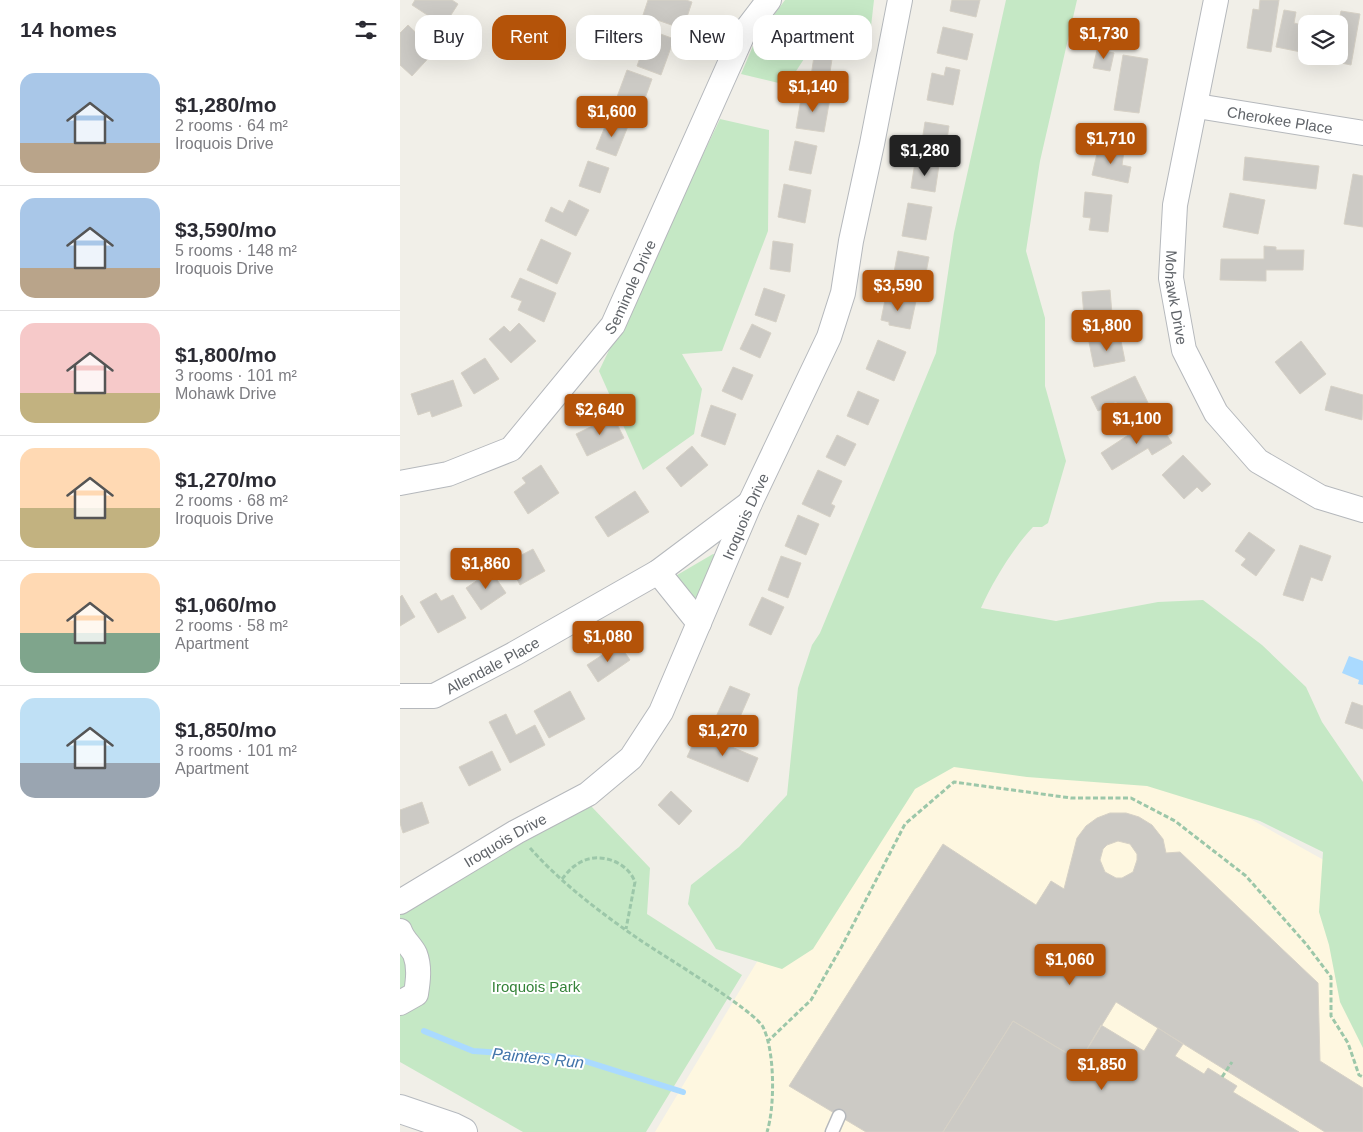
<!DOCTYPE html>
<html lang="en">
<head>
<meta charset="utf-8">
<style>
	body { margin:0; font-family:Arial,sans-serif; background:#f2f2f3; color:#2b2b33; height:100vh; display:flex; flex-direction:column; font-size:19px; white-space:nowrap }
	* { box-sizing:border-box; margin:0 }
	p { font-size:16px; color:#7c7c81 }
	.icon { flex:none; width:28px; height:28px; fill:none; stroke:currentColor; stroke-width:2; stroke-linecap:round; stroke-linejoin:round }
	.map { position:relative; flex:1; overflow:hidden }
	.details { display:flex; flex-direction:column; background:#fff; width:400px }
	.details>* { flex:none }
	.top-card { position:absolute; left:15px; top:15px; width:475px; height:45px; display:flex; gap:10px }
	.controls { position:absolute; left:898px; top:15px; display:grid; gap:10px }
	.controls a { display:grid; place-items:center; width:50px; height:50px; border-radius:10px; background:#fff; box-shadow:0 5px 20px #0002; font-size:25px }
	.price { position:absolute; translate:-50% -42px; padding:0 11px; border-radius:5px; background:#b45309; color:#fff; font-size:16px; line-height:32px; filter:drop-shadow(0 1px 2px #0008) }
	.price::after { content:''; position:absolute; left:50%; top:30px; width:15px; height:11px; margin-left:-8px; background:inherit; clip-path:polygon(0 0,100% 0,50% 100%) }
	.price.selected { background:#222; color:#fff }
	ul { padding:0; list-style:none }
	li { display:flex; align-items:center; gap:15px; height:125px; padding:0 20px }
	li+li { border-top:1px solid #e1e1e2 }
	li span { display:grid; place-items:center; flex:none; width:140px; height:100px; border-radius:15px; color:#555 }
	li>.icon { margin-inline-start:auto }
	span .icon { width:60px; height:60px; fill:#fffc; stroke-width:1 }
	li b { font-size:21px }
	h2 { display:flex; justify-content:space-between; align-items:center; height:60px; padding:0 20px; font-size:21px }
	.chip { padding:0 18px; border-radius:15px; background:#fff; box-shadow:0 5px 20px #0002; font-size:18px; line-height:45px }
	.chip.selected { background:#b45309; color:#fff }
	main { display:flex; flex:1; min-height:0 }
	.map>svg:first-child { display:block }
	.commercial { fill:#fef7e0 }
	.green { fill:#c5e8c5 }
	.water { fill:#aadaff }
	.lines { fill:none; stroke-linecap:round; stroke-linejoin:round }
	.stream { stroke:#aadaff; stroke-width:6 }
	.building { fill:#cccac5; stroke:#d6d1c6; fill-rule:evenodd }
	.lane-casing { stroke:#b5b8bc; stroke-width:15 }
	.street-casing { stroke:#b5b8bc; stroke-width:26 }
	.secondary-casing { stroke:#b6babf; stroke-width:30 }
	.path { stroke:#9cc7a9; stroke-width:3; stroke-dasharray:5 2.5; stroke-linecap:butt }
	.lane { stroke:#fff; stroke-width:12 }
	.street { stroke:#fff; stroke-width:24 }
	.secondary { stroke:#fff; stroke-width:28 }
	.labels { text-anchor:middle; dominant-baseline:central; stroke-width:4; stroke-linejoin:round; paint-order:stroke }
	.street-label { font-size:15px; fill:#5f6368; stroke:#fff }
	.park-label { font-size:15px; fill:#348238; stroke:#fff }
	.water-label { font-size:16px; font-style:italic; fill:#4174aa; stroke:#fff }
</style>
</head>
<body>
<main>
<section class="details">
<h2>14 homes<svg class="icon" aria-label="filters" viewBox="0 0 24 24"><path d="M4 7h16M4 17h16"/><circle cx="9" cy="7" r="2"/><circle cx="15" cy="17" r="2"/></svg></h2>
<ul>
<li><span style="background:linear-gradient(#a9c7e8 70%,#b9a48a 0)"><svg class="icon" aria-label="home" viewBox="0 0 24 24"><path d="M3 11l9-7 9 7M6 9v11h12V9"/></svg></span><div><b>$1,280/mo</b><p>2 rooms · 64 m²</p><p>Iroquois Drive</p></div></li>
<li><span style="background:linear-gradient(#a9c7e8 70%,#b9a48a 0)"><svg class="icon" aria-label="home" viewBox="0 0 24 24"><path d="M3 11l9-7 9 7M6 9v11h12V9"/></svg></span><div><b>$3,590/mo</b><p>5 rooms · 148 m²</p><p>Iroquois Drive</p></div></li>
<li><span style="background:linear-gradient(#f6c9c9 70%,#c2b280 0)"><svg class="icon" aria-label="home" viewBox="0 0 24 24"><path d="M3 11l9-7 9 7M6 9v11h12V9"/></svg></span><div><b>$1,800/mo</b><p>3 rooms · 101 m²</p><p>Mohawk Drive</p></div></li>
<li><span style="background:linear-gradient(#ffd9b3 60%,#c2b280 0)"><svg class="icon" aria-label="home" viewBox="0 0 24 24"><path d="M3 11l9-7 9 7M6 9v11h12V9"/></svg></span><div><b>$1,270/mo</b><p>2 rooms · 68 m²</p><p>Iroquois Drive</p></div></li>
<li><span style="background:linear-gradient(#ffd9b3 60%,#7fa58c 0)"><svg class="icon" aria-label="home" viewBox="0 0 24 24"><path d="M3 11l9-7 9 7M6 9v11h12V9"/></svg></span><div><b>$1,060/mo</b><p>2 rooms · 58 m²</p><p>Apartment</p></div></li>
<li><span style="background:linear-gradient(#bfe0f5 65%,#9aa5b1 0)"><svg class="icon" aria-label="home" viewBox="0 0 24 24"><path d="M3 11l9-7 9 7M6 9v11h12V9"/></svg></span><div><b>$1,850/mo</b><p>3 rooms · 101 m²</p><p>Apartment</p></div></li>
</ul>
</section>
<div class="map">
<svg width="963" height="1132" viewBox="0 0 963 1132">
	<rect width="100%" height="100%" fill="#f1efe8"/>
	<path class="commercial" d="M545,648L963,882V1132H255Z"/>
	<path class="green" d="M385,0H474L469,44L415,42L387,85L341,74L356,39Z
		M606,0H677L640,161L626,251L645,318V386L666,461L648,523L642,527H633C613,548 592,583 581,608L656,621L758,602L803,600L862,645L906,687L922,722L963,782V1048L940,1002L929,945L919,912L923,852L860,821L747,786L627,777L554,767L515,789L413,949L382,969L316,949L288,904L291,885L339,847L387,795L398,688L412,645L420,633L536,353L554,233Z
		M320,119L369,130L368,231L322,351L282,354L302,389L294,434L243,470L199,371Z
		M313,554L316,555L297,601H294L272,578Z
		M191,806L250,868L247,914L342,975L246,1132H123L0,1062V908Z"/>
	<path class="water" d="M949,656L963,661V685L958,684L959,680L942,673Z"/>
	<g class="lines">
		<path class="stream" d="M24,1031L73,1051L175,1058L283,1092"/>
	</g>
	<path class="building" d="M15,0H52L58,4L44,26L12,5Z
		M248,0H286L292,2L283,29L243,15Z
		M552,0H580L576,17L550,11Z
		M860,0H879L871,52L847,48L853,9L859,10Z
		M884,10L896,12L894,23L906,26V53L876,47Z
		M941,11L960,14L951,65L921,59L922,56H939V24H928V19L939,21Z
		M8,25L35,51L12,76L0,65V33Z
		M543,27L573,34L567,60L537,53Z
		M250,30L274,39L261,75L237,66Z
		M415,50L433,52L429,79L411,76Z
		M697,50L714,53L710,71L693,68Z
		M723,55L748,59L739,113L714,110Z
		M546,67L560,70L553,105L527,100L532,73L544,76Z
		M227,70L252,79L239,115L214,105Z
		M402,93L430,98L424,132L396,128Z
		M208,119L228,126L216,156L196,149Z
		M525,122L549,126L545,153L521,148Z
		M395,141L417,146L411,174L389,170Z
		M699,145L724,151L722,165L731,167L728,183L692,175Z
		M845,157L919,166L916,189L843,180Z
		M188,161L209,168L200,193L179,186Z
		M515,162L539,165L535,192L511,188Z
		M953,174L963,176V227L944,224Z
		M384,184L411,190L405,223L378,217Z
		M685,192L712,195L708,232L689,230L691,218L683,217Z
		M830,193L865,200L858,234L823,227Z
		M169,200L189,210L176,236L145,221L151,207L163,213Z
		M508,203L532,207L526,240L502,236Z
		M141,239L171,253L157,284L127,270Z
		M373,241L393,244L390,272L370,269Z
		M864,246L876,247V250H904L903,270H866V281L820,280L821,259H864Z
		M498,251L529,257L523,289L492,283Z
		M120,278L156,293L144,322L118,310L122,301L111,297Z
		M364,288L385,295L376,322L355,315Z
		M710,290L713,326L685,328L682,292Z
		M486,295L516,301L510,329L489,325V322L481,320Z
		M119,323L136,341L111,363L89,339L104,326L110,332Z
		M352,324L371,333L360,358L340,349Z
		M720,336L725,361L694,367L689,342Z
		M478,340L506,352L494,381L466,369Z
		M901,341L926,374L900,394L875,362Z
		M85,358L99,379L74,394L61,373Z
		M333,367L353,375L342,400L322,391Z
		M735,376L750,407L724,420L716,402L698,411L691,397Z
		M53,380L62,406L32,417L30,411L18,415L11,394Z
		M931,386L963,395L962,420L925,410Z
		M458,391L479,400L468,425L447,416Z
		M311,405L336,414L325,445L301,436Z
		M213,416L224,438L187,456L176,434Z
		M758,421L772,443L752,455L748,448L712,470L701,453L736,430L738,433Z
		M437,435L456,444L445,466L426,457Z
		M292,446L308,465L281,487L266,468Z
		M783,455L811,484L802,492L797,487L784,499L762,475Z
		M141,465L159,493L128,514L114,492L126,483L122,478Z
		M418,470L442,481L431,504L435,506L430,517L402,504Z
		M235,491L249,512L208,537L195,517Z
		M398,515L419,524L406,555L385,546Z
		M849,532L875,550L856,576L841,565L846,559L835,551Z
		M900,545L931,556L922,581L911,577L903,601L883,595Z
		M133,549L145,571L120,585L108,562Z
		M381,556L401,563L388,598L368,590Z
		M91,571L106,593L81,610L66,588Z
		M36,593L41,601L53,595L66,618L38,633L20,602Z
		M2,595L15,617L0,626V597Z
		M362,597L384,607L371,635L349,625Z
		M219,644L230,660L198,682L187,665Z
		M330,686L350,694L340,717L355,724L351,735L315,719Z
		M170,691L185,719L149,738L134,711Z
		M952,702L963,706V729L945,723Z
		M106,714L116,735L135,725L145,745L110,763L89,722Z
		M298,733L358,758L348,782L287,757Z
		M92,751L101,770L69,786L59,767Z
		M271,791L292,811L279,825L258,805Z
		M22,802L29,823L3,833L0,823V810Z
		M710,813H726L739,817L752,825L763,839L766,853L780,852L918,983L920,1061L963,1088V1132H925L716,1002L680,1061L613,1021L543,1132H466L389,1086L543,844L636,905L651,881L664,889L677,838L686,826L697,818ZM718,841L730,844L737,854V860L733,872L722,878H716L705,872L700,860L703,849L707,845Z
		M613,1021L680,1061L701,1025L744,1051L758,1028L783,1044L775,1056L804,1074L808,1068L837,1086L833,1092L899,1132H543Z"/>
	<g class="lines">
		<defs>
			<path id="lane" d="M432,1132L439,1116"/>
			<g id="street">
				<path id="s1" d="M816,0L775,205L771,278L784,350L816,413L858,461L920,497L963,510"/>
				<path id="s2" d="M797,106L963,133"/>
				<path id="s3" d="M0,483L48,474L111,449L213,325L343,34L369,0"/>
				<path d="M258,572L299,623"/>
				<path id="s4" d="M0,696H34L114,654L258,572L350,503"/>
				<path id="s5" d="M0,902L116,832L188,794L231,758L261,712L350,503L429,337L443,293L451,241L472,144L500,0"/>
				<path d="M0,931C3,940 11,946 15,954C20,967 18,981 16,994L0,1003"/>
			</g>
			<path id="secondary" d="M0,1109L53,1127L63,1132"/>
		</defs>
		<use href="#lane" class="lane-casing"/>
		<use href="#street" class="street-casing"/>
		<use href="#secondary" class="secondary-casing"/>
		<path class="path" d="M130,848C161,883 201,913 240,940C262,955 354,1010 363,1027C375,1051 375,1107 367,1132
			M162,879C166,874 171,868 176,865C195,850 227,860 235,882L226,929
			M367,1042L411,1000L442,946L505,824L554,782L671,798H731L775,821L846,876L906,944L931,977V1016L948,1043L959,1075L963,1077
			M822,1077L832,1062"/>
		<use href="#lane" class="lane"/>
		<use href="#street" class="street"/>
		<use href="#secondary" class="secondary"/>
	</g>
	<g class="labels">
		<g class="street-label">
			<text stroke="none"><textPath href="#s2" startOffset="84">Cherokee Place</textPath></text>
			<text stroke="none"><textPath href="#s3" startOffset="319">Seminole Drive</textPath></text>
			<text stroke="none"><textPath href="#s1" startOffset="302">Mohawk Drive</textPath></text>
			<text stroke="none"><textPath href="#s5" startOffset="541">Iroquois Drive</textPath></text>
			<text stroke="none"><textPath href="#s4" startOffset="100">Allendale Place</textPath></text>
			<text stroke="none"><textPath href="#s5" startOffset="122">Iroquois Drive</textPath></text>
		</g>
		<g class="park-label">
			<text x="136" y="986">Iroquois Park</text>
		</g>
		<g class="water-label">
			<text transform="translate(138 1058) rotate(6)">Painters Run</text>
		</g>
	</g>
</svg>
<div class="controls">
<a><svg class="icon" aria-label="layers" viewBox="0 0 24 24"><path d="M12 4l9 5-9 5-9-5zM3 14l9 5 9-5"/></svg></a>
</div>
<b class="price" style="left:704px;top:60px">$1,730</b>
<b class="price" style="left:413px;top:113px">$1,140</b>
<b class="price" style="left:212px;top:138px">$1,600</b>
<b class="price" style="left:711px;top:165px">$1,710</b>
<b class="price selected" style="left:525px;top:177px">$1,280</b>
<b class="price" style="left:498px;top:312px">$3,590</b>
<b class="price" style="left:707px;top:352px">$1,800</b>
<b class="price" style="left:200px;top:436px">$2,640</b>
<b class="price" style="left:737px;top:445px">$1,100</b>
<b class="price" style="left:86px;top:590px">$1,860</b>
<b class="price" style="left:208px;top:663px">$1,080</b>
<b class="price" style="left:323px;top:757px">$1,270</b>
<b class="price" style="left:670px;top:986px">$1,060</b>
<b class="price" style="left:702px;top:1091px">$1,850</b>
<div class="top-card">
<a class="chip">Buy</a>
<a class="chip selected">Rent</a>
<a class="chip">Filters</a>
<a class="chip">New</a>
<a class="chip">Apartment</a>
</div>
</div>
</main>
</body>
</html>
